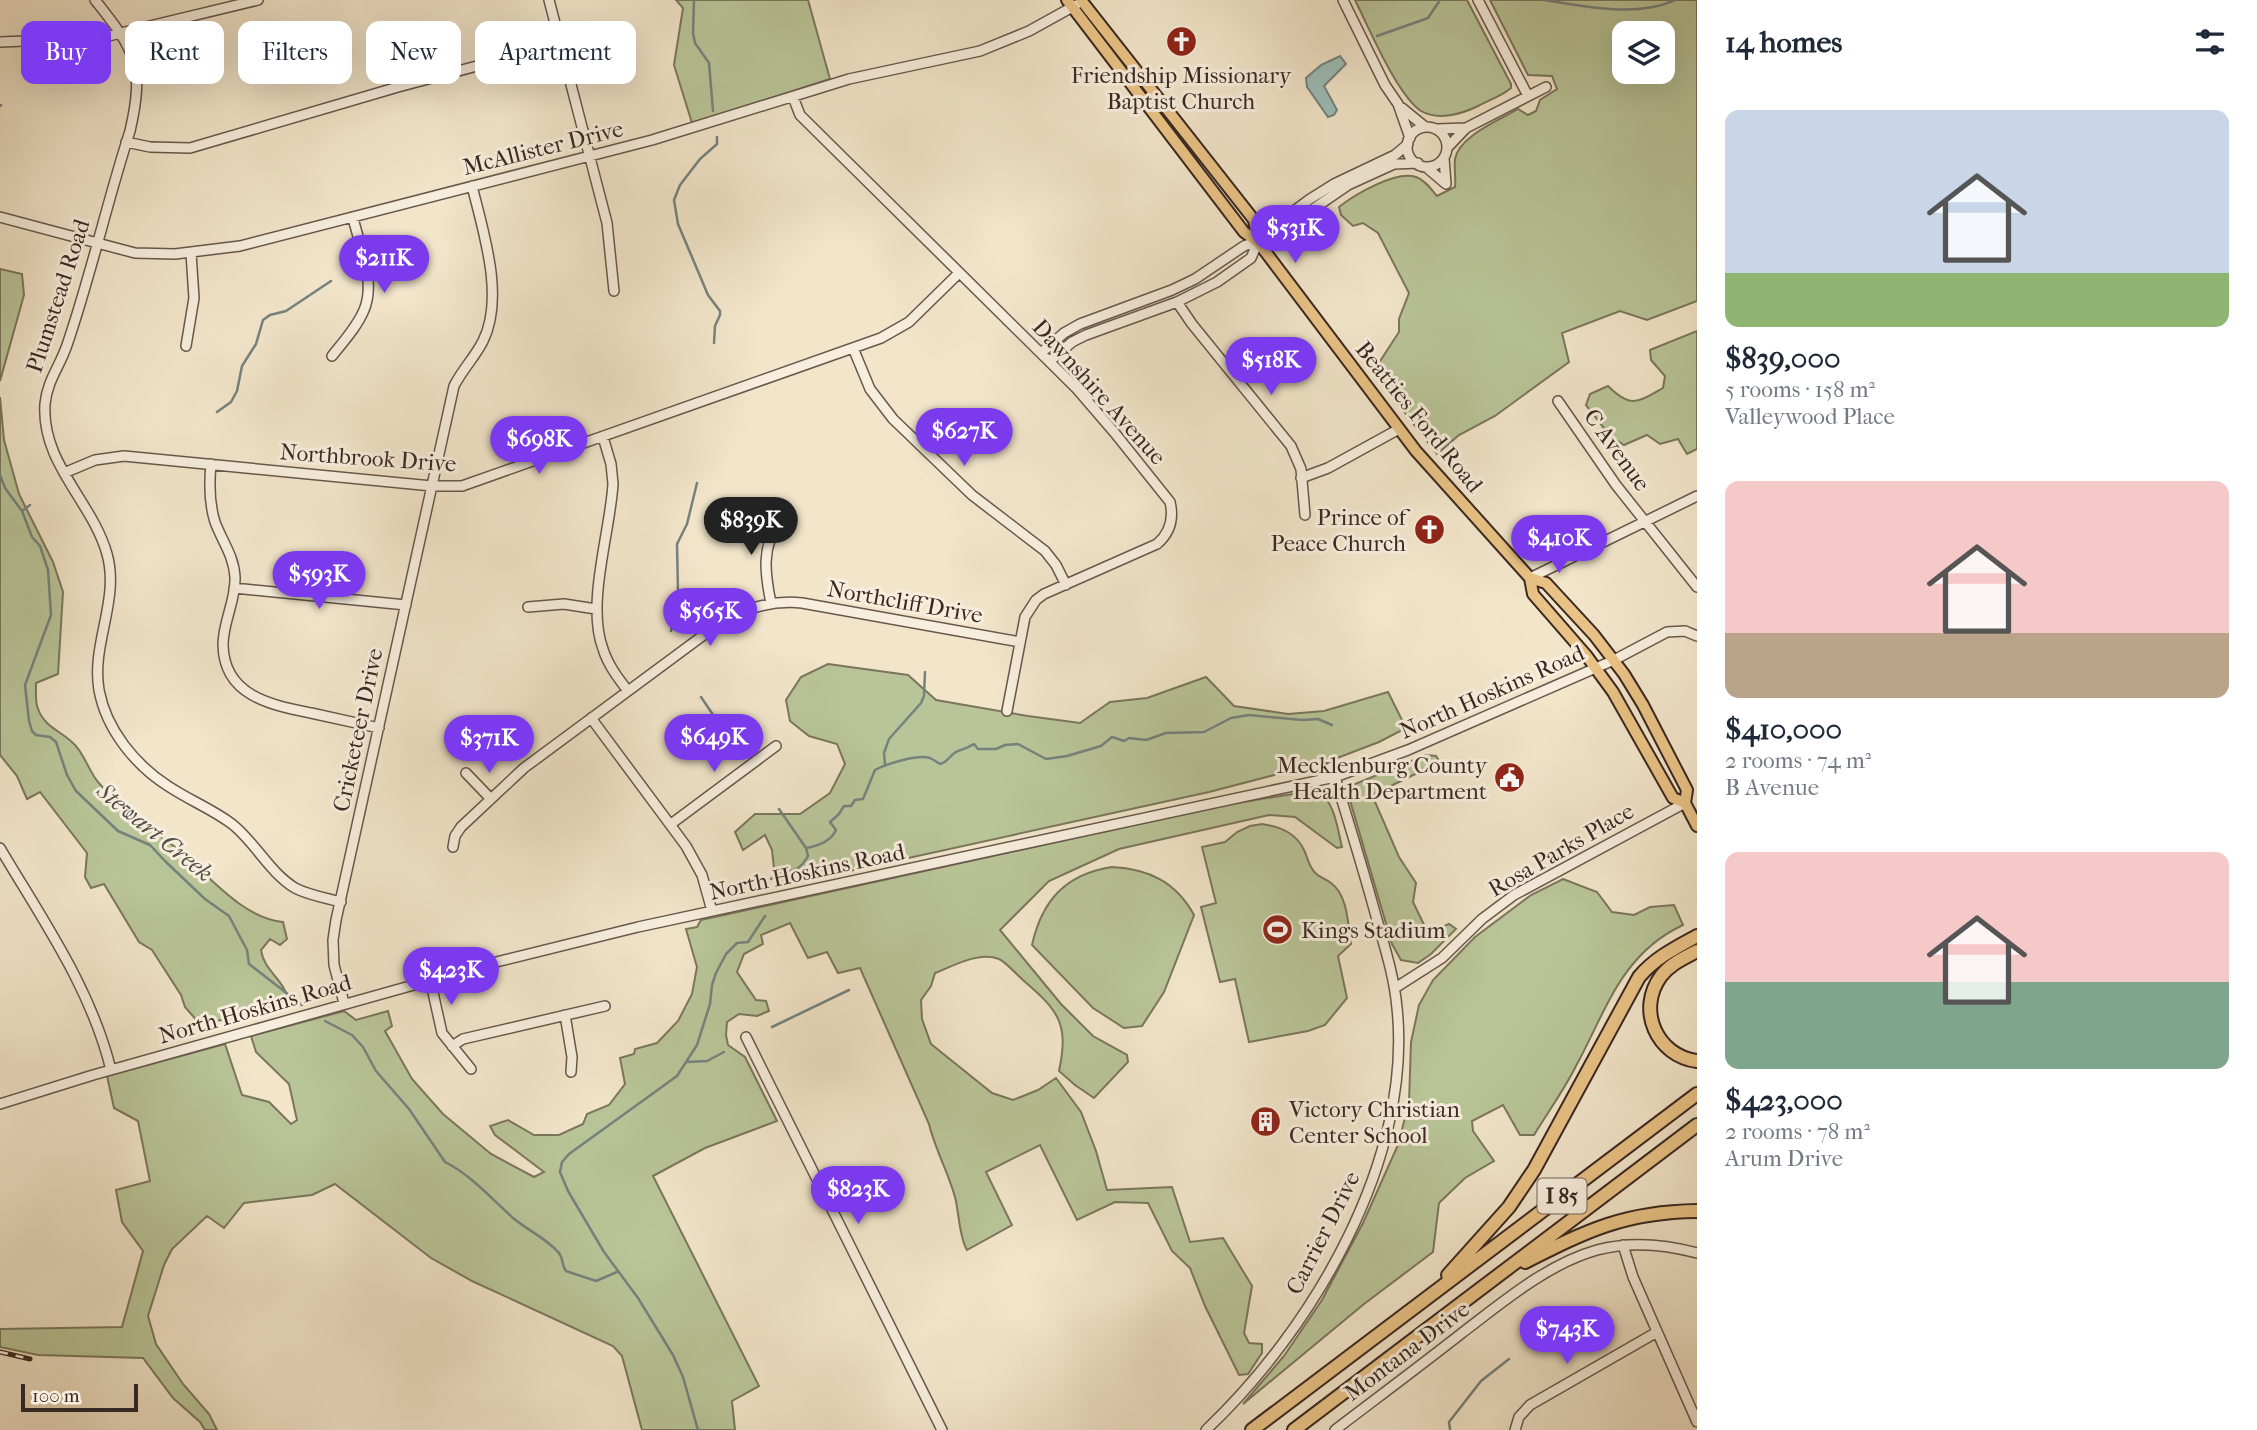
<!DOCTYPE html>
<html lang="en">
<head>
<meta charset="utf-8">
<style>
	body { margin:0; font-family:"IM FELL French Canon",serif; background:#f2f2f3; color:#1f2937; height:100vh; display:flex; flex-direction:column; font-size:26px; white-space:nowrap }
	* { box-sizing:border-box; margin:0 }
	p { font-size:23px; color:#747a83 }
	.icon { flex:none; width:38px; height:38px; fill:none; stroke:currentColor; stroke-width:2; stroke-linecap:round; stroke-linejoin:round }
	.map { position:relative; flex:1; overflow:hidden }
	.drawer { display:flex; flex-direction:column; background:#fff; width:560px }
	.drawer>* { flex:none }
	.top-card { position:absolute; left:21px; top:21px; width:665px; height:63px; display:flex; gap:14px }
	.tools { position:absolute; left:1612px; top:21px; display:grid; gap:14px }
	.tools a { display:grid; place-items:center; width:63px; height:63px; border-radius:14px; background:#fff; box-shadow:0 7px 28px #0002; font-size:35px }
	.scale { position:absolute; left:21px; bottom:18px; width:117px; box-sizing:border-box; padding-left:7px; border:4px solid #3a2822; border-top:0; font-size:19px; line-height:24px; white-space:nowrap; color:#3a2822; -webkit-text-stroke:5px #f7eedd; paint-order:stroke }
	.price { position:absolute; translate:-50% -60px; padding:0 16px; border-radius:24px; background:#7c3aed; color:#fff; font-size:23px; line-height:46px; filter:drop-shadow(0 2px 4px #0008) }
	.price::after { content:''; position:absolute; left:50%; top:42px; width:21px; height:16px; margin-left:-10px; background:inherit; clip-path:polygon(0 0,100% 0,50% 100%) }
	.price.current { background:#222; color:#fff }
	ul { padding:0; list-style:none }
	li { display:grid; align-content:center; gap:14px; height:371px; padding:0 28px }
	li span { display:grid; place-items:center; height:217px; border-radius:14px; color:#555 }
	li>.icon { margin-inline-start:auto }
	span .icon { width:126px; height:126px; fill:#fffc; stroke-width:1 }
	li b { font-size:30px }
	h2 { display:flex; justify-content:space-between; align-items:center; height:84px; padding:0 28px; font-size:30px }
	.pill { padding:0 24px; border-radius:14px; background:#fff; box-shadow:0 7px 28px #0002; font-size:24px; line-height:63px }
	.pill.current { background:#7c3aed; color:#fff }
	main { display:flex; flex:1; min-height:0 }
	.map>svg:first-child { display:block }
	.green { fill:#b9c598; stroke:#7a765d; stroke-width:2; fill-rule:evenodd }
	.water { fill:#9cbeba; stroke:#75827d; stroke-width:2 }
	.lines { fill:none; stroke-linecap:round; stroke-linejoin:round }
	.stream { stroke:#75827d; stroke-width:2.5 }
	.minor-casing { stroke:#68574c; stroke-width:12 }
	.major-casing { stroke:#3a2822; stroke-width:14 }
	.highway-casing { stroke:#3a2822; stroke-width:16 }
	.minor { stroke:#f7eedd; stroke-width:9 }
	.major { stroke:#e9c285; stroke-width:10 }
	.highway { stroke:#e9c285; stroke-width:12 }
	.rail-casing { stroke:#3a2822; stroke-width:5 }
	.rail { stroke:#f7eedd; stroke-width:2.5; stroke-dasharray:8; stroke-linecap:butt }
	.labels { text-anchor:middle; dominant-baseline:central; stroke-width:6; stroke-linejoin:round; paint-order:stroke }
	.shield { fill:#f7eedd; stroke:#73635a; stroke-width:2 }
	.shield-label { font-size:21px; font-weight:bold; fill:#3a2822 }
	.poi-label { font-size:23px; fill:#3a2822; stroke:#f7eedd; text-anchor:end }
	.street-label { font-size:23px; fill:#3a2822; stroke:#f7eedd }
	.water-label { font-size:24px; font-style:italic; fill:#524e48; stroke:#f7eedd }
</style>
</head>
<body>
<main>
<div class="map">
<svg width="1697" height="1430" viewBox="0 0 1697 1430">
	<rect width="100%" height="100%" fill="#f2e5ca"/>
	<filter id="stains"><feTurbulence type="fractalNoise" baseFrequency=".00286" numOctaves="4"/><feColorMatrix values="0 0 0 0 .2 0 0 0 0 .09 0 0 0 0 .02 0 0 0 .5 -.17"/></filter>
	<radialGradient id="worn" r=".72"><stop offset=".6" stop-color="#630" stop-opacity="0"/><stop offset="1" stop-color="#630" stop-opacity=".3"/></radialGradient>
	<path class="green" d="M676,0H808L830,79L692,123L674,65L683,8Z
		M1355,0H1467L1511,84V88C1502,96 1489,100 1478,106C1462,114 1438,121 1421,111C1397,95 1369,28 1355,0Z
		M1490,0H1697V301L1647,320L1620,311L1562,333L1569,362L1495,416L1459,435L1437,454L1373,372L1399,332V319L1409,293L1378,233L1363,223L1353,226L1341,215L1339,207C1354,195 1396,170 1416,177C1425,180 1431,189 1437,196L1455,187C1456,178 1454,168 1455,159C1459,136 1500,120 1518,109L1528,115L1536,111L1540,100L1557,89L1552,76L1528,75ZM1624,33H1662V72H1624Z
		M0,269L22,274L24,295L0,381Z
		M1697,331V449L1687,454L1678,439L1660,444L1647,435L1624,445L1610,436L1586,405L1590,394L1608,386C1631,409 1638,402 1663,388L1665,376L1651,360L1650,350Z
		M0,397L4,440L19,494L53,562L63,592L58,674L36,683C36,691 35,702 38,709C45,727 59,730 72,742C84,752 88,770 98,782C119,808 149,827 175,847C207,873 241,918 283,922L287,939L280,945L270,939L261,950C264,971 283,978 288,999C262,1013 229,1020 199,1023L185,1007L181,995L152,950L139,942L104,884L91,888L85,877L87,853L40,792L27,799L17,776L0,755Z
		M828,664L908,675L936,700L1028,716L1080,723L1110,702L1147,698L1206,677L1234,706L1288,714L1324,711L1388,692L1406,728L1379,742L1332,760L1209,792L776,887L772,850L765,835L743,850L735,832L755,814H800L830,793L845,764L837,744L809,736L790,721L786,700L801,677Z
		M1426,755L1436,756L1440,762L1372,795L1399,857L1416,883L1413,902L1428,933L1449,924L1456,929L1431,954L1418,963L1401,960L1392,944L1349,797L1355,784Z
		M1317,790C1335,802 1337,827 1342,847L1337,848L1295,817L1269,815L1119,849L1049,881L1000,930L1061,1004L1093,1036L1127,1055L1128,1062L1094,1098L1075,1085L1059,1071C1069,1024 1059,1011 1024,981C1017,975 1007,963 999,959C979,951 953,966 935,973L931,986L921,1000L922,1019L931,1044L992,1093L1013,1100L1038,1090L1056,1078L1081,1112L1096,1151L1107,1190L1172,1187L1190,1242L1223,1238L1252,1286L1244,1333L1249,1343L1262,1344V1353L1248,1374L1239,1375L1205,1306L1190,1268L1172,1251L1148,1203L1115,1202L1077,1220L1040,1145L986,1172L1012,1225L967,1250C959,1237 959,1212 955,1197C948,1172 935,1149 929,1124L860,968L838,973L827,952L808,958L790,923L761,935L763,944L744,954L737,972L756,1000L766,1001L769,1011L757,1016L739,1014L727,1022L726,1035L728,1045L745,1057L777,1121L705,1148L653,1176L759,1386L732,1401L735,1430H642L622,1356L613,1346L472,1281L431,1258L335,1184L312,1195L244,1203L224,1228L207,1216L172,1249L164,1265L148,1316L156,1344L183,1384L209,1414L217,1430H205L200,1422L173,1398L143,1358L38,1355L0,1347V1329L122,1327L143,1251L122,1222L116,1190L150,1181L138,1121L114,1108L107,1076L225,1044L242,1095L269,1102L291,1124L297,1120L289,1084L256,1052L251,1036L344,1011L356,1020L388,1011L392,1026L385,1031L412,1079L443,1114L491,1154L534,1177L544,1172L495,1135L490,1126L508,1120L534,1135H559L583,1124L587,1114L609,1105L625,1084L620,1058L634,1054L635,1049L657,1043L678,1021L692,994L697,967L686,929L697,927L701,920L1225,805Z
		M1262,824C1281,827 1297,833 1305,852C1307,857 1308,862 1311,867C1316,877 1323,877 1331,883C1348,895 1348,925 1351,944L1338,956L1347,998L1325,1025L1308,1031L1249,1042L1235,979L1220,982L1201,907L1216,903L1202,847L1225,842L1237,832L1250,826Z
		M1112,867C1149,869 1176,882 1194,915L1164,992L1142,1026L1124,1028L1093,1008L1032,945C1042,900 1066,874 1112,867Z
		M1563,879L1597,892L1612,912L1634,915L1650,907L1674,905L1683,925C1621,954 1606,1011 1576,1066C1564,1090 1548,1112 1534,1135H1520L1503,1105L1472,1121L1473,1131L1494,1161L1465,1178L1439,1203L1433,1252L1364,1304L1243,1404L1284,1356L1322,1300L1363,1223L1398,1145L1409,1102L1411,1042L1419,1005L1433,980L1475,937L1531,895Z"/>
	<path class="water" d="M1340,56L1346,64L1324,86L1337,110L1334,115L1328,117L1307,87L1306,78L1321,65Z"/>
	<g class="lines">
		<path class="stream" d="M694,0L693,33L695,43L709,63L713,111
			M1544,0C1584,6 1637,18 1675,0
			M1377,36L1428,18L1440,0
			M0,106L1,105
			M714,343L715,326L720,315V311L708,295L678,224L674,200L680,185L700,159L717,144V137
			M217,412L231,402L237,391L242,366L256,344L263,320L270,315L286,311L331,281
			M0,475L5,488L22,511L32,537L40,546L48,570L51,615L25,685L29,721L32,731L36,735L50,737L56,742L67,775L76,791L118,831L150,845L166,862L205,899L229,916L247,950L249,964L302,1005
			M22,511L30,505
			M671,631L678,592L677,544L687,524L697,483
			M701,697L724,731
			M885,764L884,753L889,739L921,703L924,696L925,672
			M806,848C818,846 831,841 836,830L830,822L839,814L844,806H851L855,800L863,799L875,770C886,764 918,754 930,758C934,760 937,762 940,764C949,762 950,754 958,751C964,749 969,747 974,744L978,749H996L1005,745L1018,744L1046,759L1067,756L1101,746L1112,737L1124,741L1129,738L1146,740L1166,733L1204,732L1231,718L1249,715L1302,720L1318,719L1332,725
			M771,879C786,865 795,879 808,856L806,848L779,809
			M325,1021L352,1035L363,1047L376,1071L409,1109L445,1162C471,1175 492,1199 513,1218C527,1230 546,1238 558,1252C564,1258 561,1265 566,1271L596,1281L617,1272
			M772,1027L849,990
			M687,1062L707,1061L724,1052
			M1450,1429L1449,1422L1481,1381L1509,1359
			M698,1430L683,1377L673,1355L638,1298L604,1252L568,1191L560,1172L562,1162L569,1154L677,1076L697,1045L710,1004L712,985L716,973L726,954L737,943L748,942L765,916"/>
		<defs>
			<path id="minor" d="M95,0C135,50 145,66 130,131C107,202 91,275 67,345C60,366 47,381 45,404C41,463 92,501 107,554C120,600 91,644 99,690C106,729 135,765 168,786C189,800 212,809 232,824C255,842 269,872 295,888C308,895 326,898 341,902
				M549,0L607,223L614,291
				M1343,0L1385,85L1398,104L1410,138
				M1478,0L1528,96
				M0,42L100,38L258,0
				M793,97L800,115L1077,389L1114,432L1170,502C1174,519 1170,533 1157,544L1044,594L1036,600L1025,617L1007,711
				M1402,108L1424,126
				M1407 147a20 20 0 1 1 40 0a20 20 0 1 1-40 0Z
				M1437,129L1466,128
				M126,142L150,147L190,148L398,87L616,29
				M1447,148L1466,128L1546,87
				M1426,167L1446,184L1444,158
				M0,217L135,253L175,254L240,246L652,140L849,79L980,51L1029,31L1076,5
				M1177,302L1192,324L1291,446L1301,469L1305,515
				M186,346L194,298L191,253
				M853,348L870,389L893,419L972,495L1045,551L1056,565L1066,585
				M1041,353L1064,333L1080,324L1172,290L1195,279L1244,246L1278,233L1348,185L1394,164L1418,163
				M332,356C343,342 357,327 364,310C376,282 360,247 353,218
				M1050,361L1072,342L1086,335L1177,302L1217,282L1251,258L1258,242L1268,230L1310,199L1334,184L1395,155L1408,144
				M1558,401L1616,485L1697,587
				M603,437L611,464L613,484C610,533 586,604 603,649C608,665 618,678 628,691
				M211,464C209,484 209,503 215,522C222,541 234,556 235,577C236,601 223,621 223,645C224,696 271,705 311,713C333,718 356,723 379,728
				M64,473L95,460L124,456L432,486H462L881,338L909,322L959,273
				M1301,478L1328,468L1399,429
				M1530,578L1697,496
				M234,588L406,605
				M771,603C765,574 761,546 780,521
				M528,607L564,604L596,609
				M591,718L686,846L702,875L712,911
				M466,773L490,798
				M671,824L776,746
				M453,847L455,836L461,827L524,768L724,620C749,607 774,600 802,603L1020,642
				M0,848C42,919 91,988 111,1070
				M430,979L442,1033L471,1069
				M1395,988L1442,958L1482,919L1514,895L1685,803
				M344,1003L334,965L333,940L336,920L454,386C462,370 475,357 483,341C505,297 483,231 472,186
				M565,1015L572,1057L571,1072
				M746,1037L942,1430
				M452,1046L463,1039L605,1006
				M0,1104L93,1075L492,963L638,927L1335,777L1408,750L1614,660L1667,632L1685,631L1697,636
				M1623,1245L1633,1277L1697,1422
				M1206,1430C1313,1329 1413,1159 1397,1008C1394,974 1383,942 1374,909C1362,865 1348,821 1335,777
				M1335,1430C1377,1398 1420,1366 1462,1333C1503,1302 1547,1264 1597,1250C1631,1241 1664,1244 1697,1253
				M1515,1430L1519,1417L1530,1405L1657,1332"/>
			<path id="major" d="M1067,0L1244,232L1258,242L1416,451L1530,578L1546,583L1594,635L1624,674L1643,705L1687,790L1685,803L1697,826
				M1081,0L1254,220L1258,242
				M1530,578L1533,594L1586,655L1613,692L1673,798L1685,803"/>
			<path id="highway" d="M1697,951C1684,958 1670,964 1661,976C1636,1010 1657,1056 1697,1061
				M1525,1262C1588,1230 1625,1212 1697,1211
				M1448,1275L1509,1207L1534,1170L1639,977C1655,958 1675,948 1697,936
				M1252,1430L1697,1094
				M1294,1430L1697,1125"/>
		</defs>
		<use href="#minor" class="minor-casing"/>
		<use href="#major" class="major-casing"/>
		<use href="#highway" class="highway-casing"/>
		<use href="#minor" class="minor"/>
		<use href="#major" class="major"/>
		<use href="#highway" class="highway"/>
		<defs>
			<path id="rail" d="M0,1352L30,1359"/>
		</defs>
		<use href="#rail" class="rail-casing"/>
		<use href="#rail" class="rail"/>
	</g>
	<defs>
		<symbol id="church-disc" viewBox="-11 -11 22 22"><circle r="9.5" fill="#8f2418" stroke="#f7eedd"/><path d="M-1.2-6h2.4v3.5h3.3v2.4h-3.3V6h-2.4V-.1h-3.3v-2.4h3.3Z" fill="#fff"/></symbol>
		<symbol id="civic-disc" viewBox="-11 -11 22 22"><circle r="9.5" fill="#8f2418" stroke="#f7eedd"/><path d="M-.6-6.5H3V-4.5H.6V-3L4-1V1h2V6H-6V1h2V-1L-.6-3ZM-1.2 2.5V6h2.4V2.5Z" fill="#fff"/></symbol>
		<symbol id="stadium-disc" viewBox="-11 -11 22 22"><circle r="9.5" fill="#8f2418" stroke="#f7eedd"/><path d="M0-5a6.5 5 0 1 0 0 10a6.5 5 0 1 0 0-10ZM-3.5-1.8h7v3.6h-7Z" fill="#fff"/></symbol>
		<symbol id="building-disc" viewBox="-11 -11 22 22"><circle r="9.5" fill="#8f2418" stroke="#f7eedd"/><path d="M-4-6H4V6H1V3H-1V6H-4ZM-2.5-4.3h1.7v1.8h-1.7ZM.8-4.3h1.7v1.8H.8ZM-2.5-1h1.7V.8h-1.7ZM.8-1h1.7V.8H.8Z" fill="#fff"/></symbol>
	</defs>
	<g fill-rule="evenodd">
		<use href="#church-disc" x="1164" y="24" width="35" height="35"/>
		<use href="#church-disc" x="1412" y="512" width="35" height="35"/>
		<use href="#civic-disc" x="1492" y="760" width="35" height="35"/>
		<use href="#stadium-disc" x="1260" y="912" width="35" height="35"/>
		<use href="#building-disc" x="1248" y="1104" width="35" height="35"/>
	</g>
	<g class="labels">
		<rect class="shield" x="1537.5" y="1178.5" width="49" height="35" rx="5"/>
		<g class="shield-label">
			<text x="1562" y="1196">I 85</text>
		</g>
		<g class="poi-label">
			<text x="1181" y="75" text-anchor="middle">Friendship Missionary<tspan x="1181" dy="26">Baptist Church</tspan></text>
			<text x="1406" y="517">Prince of<tspan x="1406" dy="26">Peace Church</tspan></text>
			<text x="1487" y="765">Mecklenburg County<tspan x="1487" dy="26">Health Department</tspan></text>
			<text x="1301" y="930" text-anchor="start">Kings Stadium</text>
			<text x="1289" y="1109" text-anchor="start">Victory Christian<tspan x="1289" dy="26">Center School</tspan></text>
		</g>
		<g class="street-label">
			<text transform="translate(543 148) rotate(-14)">McAllister Drive</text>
			<text transform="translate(58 296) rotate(-72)">Plumstead Road</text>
			<text transform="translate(1099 392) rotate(48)">Dawnshire Avenue</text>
			<text transform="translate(1419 417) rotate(51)">Beatties Ford Road</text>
			<text transform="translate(1617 450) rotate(54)">C Avenue</text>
			<text transform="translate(368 458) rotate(4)">Northbrook Drive</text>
			<text transform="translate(905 602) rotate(10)">Northcliff Drive</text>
			<text transform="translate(1492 692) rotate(-24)">North Hoskins Road</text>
			<text transform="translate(358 730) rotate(-78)">Cricketeer Drive</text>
			<text transform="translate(1561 850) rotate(-30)">Rosa Parks Place</text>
			<text transform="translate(807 872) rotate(-12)">North Hoskins Road</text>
			<text transform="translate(255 1009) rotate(-16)">North Hoskins Road</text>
			<text transform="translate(1323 1233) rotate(-63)">Carrier Drive</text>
			<text transform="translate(1407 1351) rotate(-37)">Montana Drive</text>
		</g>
		<g class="water-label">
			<text transform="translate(155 832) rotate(39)">Stewart Creek</text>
		</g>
	</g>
	<rect width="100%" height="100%" filter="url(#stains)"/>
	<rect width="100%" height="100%" fill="url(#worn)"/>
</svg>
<div class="tools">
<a><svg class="icon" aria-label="layers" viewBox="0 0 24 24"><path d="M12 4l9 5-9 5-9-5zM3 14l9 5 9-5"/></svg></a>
</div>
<div class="scale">100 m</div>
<b class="price" style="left:1295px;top:265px">$531K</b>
<b class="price" style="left:384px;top:295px">$211K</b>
<b class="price" style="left:1271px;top:397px">$518K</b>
<b class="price" style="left:964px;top:468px">$627K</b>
<b class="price" style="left:539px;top:476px">$698K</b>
<b class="price current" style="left:751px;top:557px">$839K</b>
<b class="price" style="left:1559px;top:575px">$410K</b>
<b class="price" style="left:319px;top:611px">$593K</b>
<b class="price" style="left:710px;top:648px">$565K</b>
<b class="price" style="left:714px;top:774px">$649K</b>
<b class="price" style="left:489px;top:775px">$371K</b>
<b class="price" style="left:451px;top:1007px">$423K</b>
<b class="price" style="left:858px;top:1226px">$823K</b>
<b class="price" style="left:1567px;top:1366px">$743K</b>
<div class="top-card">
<a class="pill current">Buy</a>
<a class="pill">Rent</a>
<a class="pill">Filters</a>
<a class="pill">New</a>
<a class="pill">Apartment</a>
</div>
</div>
<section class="drawer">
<h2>14 homes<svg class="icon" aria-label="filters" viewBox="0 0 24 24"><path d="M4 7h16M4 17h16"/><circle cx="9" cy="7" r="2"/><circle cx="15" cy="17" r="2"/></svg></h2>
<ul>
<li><span style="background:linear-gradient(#c9d6e8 75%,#8fb573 0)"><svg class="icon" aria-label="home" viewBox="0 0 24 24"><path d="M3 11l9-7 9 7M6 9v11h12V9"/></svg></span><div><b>$839,000</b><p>5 rooms · 158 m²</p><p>Valleywood Place</p></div></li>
<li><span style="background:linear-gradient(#f6c9c9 70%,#b9a48a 0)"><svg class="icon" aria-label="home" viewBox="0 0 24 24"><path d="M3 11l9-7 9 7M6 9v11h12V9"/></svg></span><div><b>$410,000</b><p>2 rooms · 74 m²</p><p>B Avenue</p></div></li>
<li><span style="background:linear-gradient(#f6c9c9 60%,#7fa58c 0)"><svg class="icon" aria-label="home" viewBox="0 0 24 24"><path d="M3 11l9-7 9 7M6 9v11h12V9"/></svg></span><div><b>$423,000</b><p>2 rooms · 78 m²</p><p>Arum Drive</p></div></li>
</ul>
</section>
</main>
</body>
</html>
